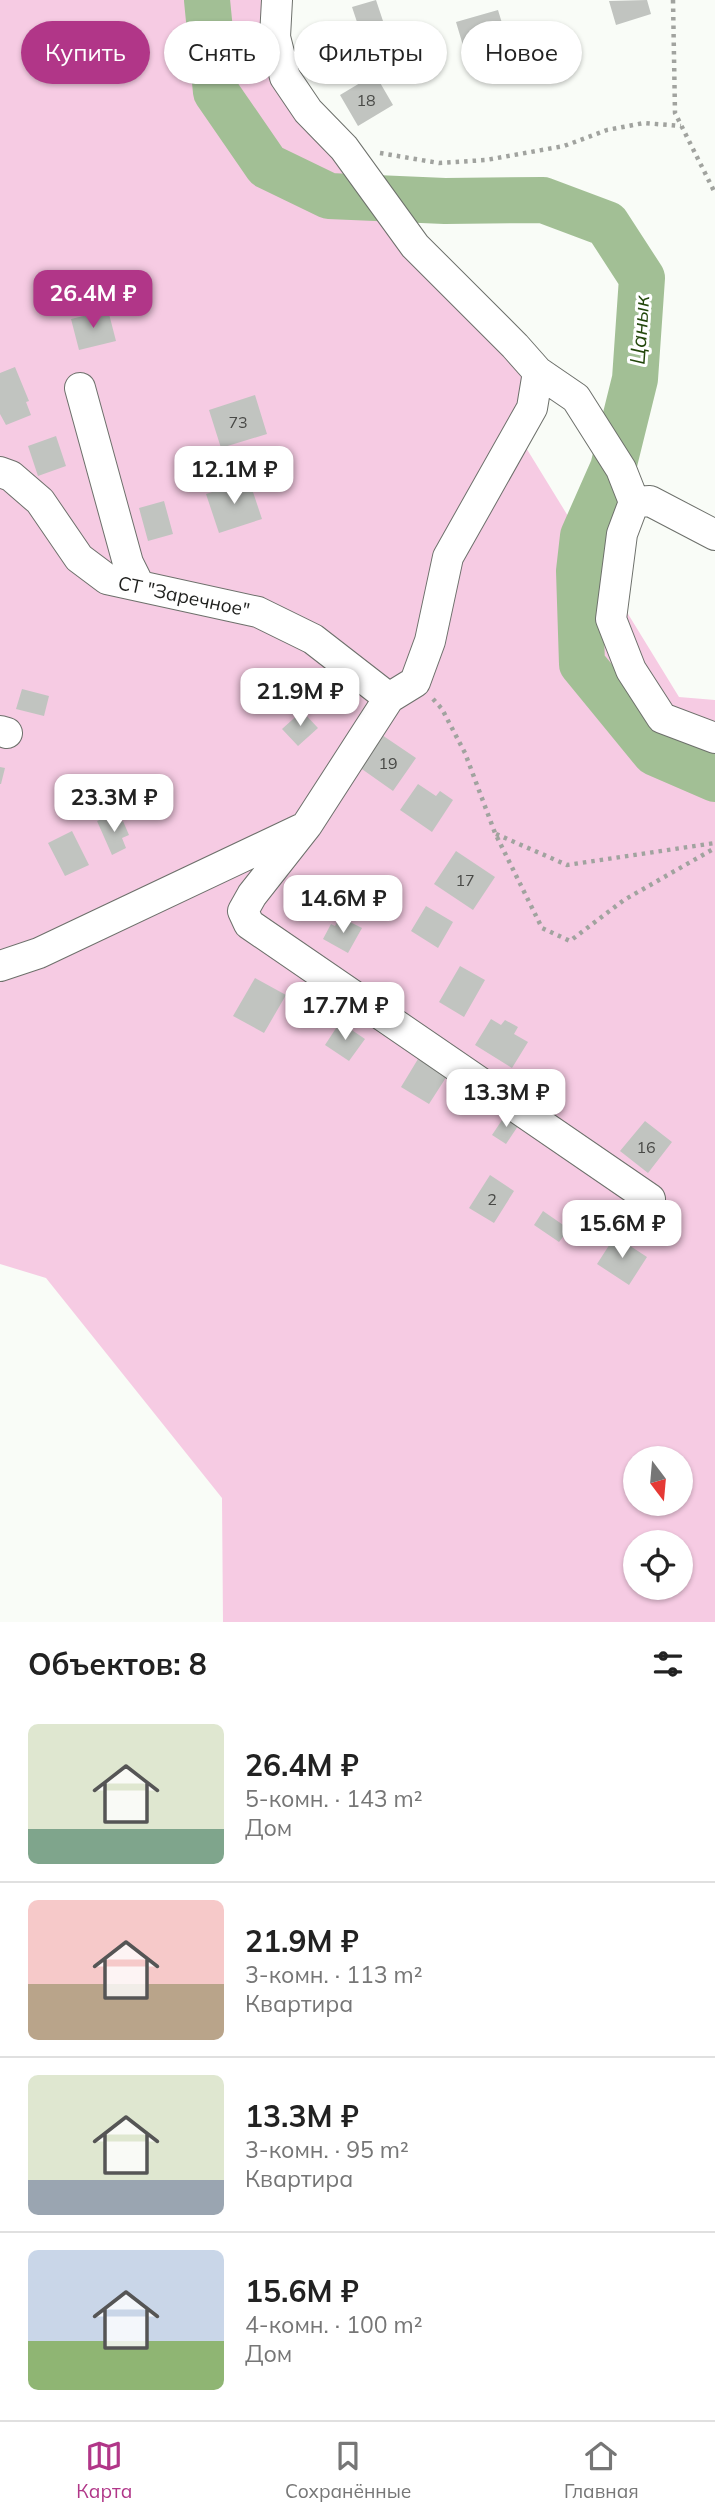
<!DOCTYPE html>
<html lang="ru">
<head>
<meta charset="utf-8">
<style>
	body { margin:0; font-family:Mulish,sans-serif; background:#f6f6f6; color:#222; height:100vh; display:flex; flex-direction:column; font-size:26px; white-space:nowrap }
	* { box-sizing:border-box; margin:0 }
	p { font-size:23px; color:#767676 }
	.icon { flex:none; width:38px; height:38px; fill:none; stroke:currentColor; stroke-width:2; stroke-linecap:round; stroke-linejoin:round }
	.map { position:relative; height:1622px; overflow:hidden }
	.details { display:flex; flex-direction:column; background:#fff; flex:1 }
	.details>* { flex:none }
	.top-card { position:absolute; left:21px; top:21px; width:674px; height:63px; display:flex; gap:14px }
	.needle { width:46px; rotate:164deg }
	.fabs { position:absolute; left:623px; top:1446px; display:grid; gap:14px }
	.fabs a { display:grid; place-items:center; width:70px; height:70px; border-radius:50%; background:#fff; box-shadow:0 2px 5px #0004; font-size:35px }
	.price { position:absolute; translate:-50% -60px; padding:0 16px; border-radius:14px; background:#fff; color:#222; font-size:23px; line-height:46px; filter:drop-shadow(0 2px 4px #0008) }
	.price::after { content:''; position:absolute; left:50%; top:42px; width:21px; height:16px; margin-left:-10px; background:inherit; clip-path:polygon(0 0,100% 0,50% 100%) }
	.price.active { background:#b13688; color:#fff }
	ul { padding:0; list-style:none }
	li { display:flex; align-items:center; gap:21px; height:175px; padding:0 28px }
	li+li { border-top:2px solid #e0e0e0 }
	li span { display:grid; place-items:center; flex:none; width:196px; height:140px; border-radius:10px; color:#555 }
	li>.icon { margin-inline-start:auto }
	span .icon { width:84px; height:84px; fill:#fffc; stroke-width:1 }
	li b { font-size:30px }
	h2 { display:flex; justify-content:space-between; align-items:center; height:84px; padding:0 28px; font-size:30px }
	.pill { padding:0 24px; border-radius:32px; background:#fff; box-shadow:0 2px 5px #0004; font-size:24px; line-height:63px }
	.pill.active { background:#b13688; color:#fff }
	.dock { display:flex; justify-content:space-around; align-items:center; height:98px; border-top:2px solid #e0e0e0; background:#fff; font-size:19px; color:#767676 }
	.dock a { display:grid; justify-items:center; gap:4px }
	.dock .active { color:#b13688 }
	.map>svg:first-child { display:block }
	.green { fill:#f6cbe3; fill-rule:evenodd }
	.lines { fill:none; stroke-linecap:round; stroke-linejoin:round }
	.river { stroke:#a2bf95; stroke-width:46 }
	.building { fill:#c1c4c0 }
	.minor-casing { stroke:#6d706b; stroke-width:32 }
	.path { stroke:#a1a39f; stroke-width:4.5; stroke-dasharray:3.5 5; stroke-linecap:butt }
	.minor { stroke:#fff; stroke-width:30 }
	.labels { text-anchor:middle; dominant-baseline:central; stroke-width:6; stroke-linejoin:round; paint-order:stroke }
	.number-label { font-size:16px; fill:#484946 }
	.street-label { font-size:19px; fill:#1f201e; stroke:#fff }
	.water-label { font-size:21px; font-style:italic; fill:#24480c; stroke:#fff }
</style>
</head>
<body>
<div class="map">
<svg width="715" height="1622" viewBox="0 0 715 1622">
	<rect width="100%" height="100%" fill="#f9fcf7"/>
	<path class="green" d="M0,0H277L285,77L538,372L517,433L679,697L715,700V1622H223L222,1498L46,1278L0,1264ZM635,1458H681V1503H635ZM635,1542H681V1587H635Z"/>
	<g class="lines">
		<path class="river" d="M207,0L216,92L267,166L329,196L445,201L543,200L607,224L642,278L635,379L613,468L583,536L579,571L582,664L655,753L715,779"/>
	</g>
	<path class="building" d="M376,0L383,21L359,28L352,7Z
		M647,0L651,14L616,25L609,1Z
		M498,10L509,46L467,59L456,22Z
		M343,44L349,69L323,75L317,50Z
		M375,74L393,105L358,126L340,95Z
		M108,310L116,341L79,350L71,319Z
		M15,367L29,401L26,402L31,415L6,425L0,414V373Z
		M255,395L267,434L221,448L209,410Z
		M56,436L66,466L38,476L28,446Z
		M249,480L262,519L219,533L206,494Z
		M164,501L173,534L148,541L139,508Z
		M22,689L49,696L44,716L16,709Z
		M302,711L318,728L298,746L282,729Z
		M382,735L416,758L393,791L359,767Z
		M0,767L5,768L1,784H0Z
		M418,784L436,796L440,791L453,800L432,832L400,810Z
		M112,815L116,824L123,821L129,835L122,838L126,848L112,855L97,821Z
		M72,831L89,865L65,876L48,843Z
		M456,851L495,877L473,910L434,884Z
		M426,906L453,922L438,948L411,931Z
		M340,917L362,928L348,953L323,939L331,924L335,926Z
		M460,966L485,980L464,1017L439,1002Z
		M255,978L286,995L264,1033L233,1016Z
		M491,1019L501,1025L505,1020L518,1027L514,1034L528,1042L512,1068L475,1045Z
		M340,1022L365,1039L349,1061L325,1045Z
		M418,1059L447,1076L429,1104L401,1087Z
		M506,1114L520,1123L506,1144L492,1135Z
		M645,1121L672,1142L648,1173L620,1151Z
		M490,1175L514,1191L494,1223L469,1208Z
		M543,1211L569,1229L559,1242L534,1225Z
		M615,1236L647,1257L629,1285L597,1264Z"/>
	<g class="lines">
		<defs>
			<path id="minor" d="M277,0L275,37L285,77L308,111L344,148L415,246L515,346L538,372L532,408L448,557L430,641L415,682L389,698L307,825L252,895L243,911L249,924L650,1199
				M538,372L576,398L621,469L634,502
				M80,388L128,563L139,585
				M0,472L11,476L40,501L79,558L107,579L258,612L313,639L389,698
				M715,535L650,501L634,502L622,534L611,619L631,670L662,718L715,738
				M0,731L7,733
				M0,966L39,953L301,829"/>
		</defs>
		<use href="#minor" class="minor-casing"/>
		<path class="path" d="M673,0L675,113L715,193
			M380,153L439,163L486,160L564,146L607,130L644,123L681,126
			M433,699L442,709L465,753L495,833L542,928L570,941L624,900L715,848
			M496,834L567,865L715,843"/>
		<use href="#minor" class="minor"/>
	</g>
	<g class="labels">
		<g class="number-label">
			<text x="366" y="100">18</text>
			<text x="238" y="422">73</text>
			<text x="388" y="763">19</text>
			<text x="465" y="880">17</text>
			<text x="646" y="1147">16</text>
			<text x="492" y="1199">2</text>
		</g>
		<g class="street-label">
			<text transform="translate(184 596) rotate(12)">СТ "Заречное"</text>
		</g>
		<g class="water-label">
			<text transform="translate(639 330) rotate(-86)">Цанык</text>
		</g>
	</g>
</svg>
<div class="fabs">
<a><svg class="needle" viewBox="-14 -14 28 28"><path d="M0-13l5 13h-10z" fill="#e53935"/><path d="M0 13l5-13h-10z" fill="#767676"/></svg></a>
<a><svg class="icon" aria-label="locate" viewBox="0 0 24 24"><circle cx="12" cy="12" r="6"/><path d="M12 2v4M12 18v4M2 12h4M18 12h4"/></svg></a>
</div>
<b class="price active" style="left:93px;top:330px">26.4M ₽</b>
<b class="price" style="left:234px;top:506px">12.1M ₽</b>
<b class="price" style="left:300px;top:728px">21.9M ₽</b>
<b class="price" style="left:114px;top:834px">23.3M ₽</b>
<b class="price" style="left:343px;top:935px">14.6M ₽</b>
<b class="price" style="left:345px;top:1042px">17.7M ₽</b>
<b class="price" style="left:506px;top:1129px">13.3M ₽</b>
<b class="price" style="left:622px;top:1260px">15.6M ₽</b>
<div class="top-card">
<a class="pill active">Купить</a>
<a class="pill">Снять</a>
<a class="pill">Фильтры</a>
<a class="pill">Новое</a>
</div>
</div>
<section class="details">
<h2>Объектов: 8<svg class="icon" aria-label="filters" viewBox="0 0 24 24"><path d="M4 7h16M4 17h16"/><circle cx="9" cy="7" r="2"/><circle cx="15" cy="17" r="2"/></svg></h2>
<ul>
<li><span style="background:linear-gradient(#dfe7d0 75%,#7fa58c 0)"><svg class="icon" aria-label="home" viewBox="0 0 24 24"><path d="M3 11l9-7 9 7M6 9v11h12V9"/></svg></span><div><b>26.4M ₽</b><p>5-комн. · 143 m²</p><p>Дом</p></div></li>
<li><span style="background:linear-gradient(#f6c9c9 60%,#b9a48a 0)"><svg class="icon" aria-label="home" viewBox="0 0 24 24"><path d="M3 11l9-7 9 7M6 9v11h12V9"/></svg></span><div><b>21.9M ₽</b><p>3-комн. · 113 m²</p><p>Квартира</p></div></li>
<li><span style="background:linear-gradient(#dfe7d0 75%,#9aa5b1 0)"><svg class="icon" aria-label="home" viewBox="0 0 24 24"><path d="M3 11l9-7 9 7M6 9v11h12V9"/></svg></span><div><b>13.3M ₽</b><p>3-комн. · 95 m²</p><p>Квартира</p></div></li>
<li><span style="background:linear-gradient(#c9d6e8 65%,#8fb573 0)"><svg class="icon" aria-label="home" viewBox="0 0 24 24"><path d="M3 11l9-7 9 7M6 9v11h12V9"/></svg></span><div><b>15.6M ₽</b><p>4-комн. · 100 m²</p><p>Дом</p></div></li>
</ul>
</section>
<nav class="dock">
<a class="active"><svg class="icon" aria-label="map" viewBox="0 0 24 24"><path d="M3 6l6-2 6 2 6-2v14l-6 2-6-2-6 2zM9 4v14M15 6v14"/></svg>Карта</a>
<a><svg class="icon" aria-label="saved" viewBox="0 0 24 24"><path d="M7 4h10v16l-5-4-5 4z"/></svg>Сохранённые</a>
<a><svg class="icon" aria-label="home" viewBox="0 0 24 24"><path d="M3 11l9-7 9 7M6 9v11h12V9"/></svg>Главная</a>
</nav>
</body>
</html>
